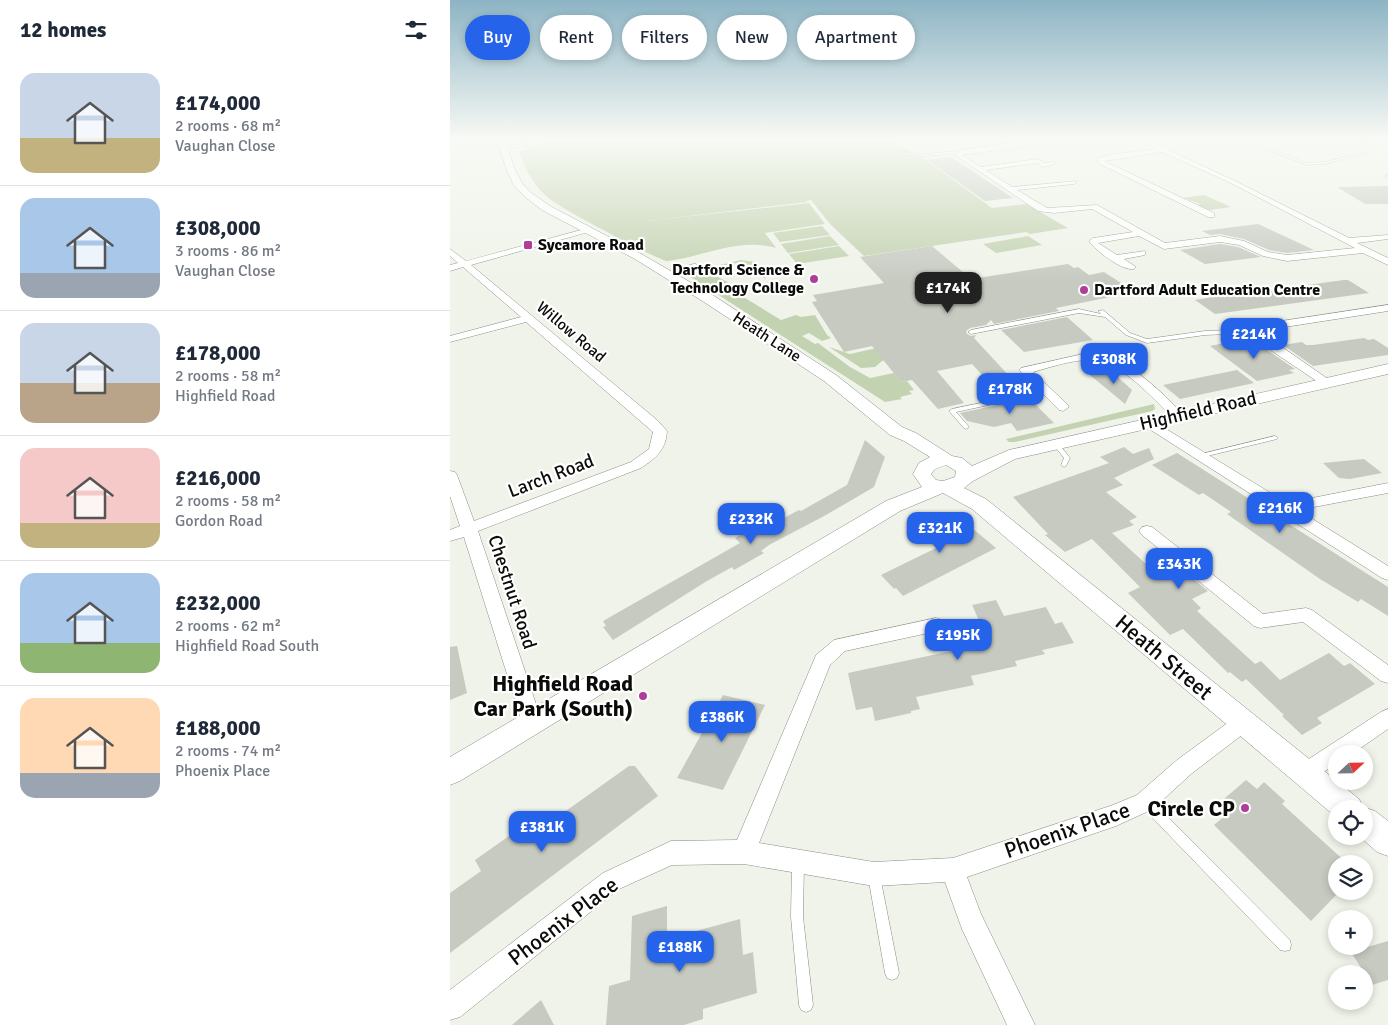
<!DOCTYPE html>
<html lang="en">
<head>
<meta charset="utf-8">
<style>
	body { margin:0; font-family:Signika,sans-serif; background:#f2f2f3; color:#1f2937; height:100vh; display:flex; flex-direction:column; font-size:19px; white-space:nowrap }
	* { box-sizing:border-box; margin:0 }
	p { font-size:16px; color:#747a83 }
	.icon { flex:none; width:28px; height:28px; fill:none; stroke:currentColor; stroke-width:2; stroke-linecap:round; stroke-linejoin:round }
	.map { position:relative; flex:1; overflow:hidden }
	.details { display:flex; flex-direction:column; background:#fff; width:450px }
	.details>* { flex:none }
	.guide { position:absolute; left:15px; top:15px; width:475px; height:45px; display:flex; gap:10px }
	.needle { width:32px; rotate:68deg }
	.buttons { position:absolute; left:878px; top:745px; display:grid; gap:10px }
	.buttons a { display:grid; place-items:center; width:45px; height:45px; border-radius:50%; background:#fff; box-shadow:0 2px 8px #0003; font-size:25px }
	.price { position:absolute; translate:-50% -42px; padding:0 11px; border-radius:10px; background:#2563eb; color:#fff; font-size:16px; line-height:32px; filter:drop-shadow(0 1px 2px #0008) }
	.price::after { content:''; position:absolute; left:50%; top:30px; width:15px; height:11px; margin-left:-8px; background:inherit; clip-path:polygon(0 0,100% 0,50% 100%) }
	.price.selected { background:#222; color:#fff }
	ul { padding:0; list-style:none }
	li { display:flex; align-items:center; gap:15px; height:125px; padding:0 20px }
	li+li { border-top:1px solid #e0e1e3 }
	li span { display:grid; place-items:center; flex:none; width:140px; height:100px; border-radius:15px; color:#555 }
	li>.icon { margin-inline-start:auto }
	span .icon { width:60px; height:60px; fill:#fffc; stroke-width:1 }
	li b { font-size:21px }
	h2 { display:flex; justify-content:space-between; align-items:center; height:60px; padding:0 20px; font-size:21px }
	.chip { padding:0 18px; border-radius:22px; background:#fff; box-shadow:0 2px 8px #0003; font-size:18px; line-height:45px }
	.chip.selected { background:#2563eb; color:#fff }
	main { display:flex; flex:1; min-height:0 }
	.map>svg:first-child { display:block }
	.green { fill:#c3d2b0 }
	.building { fill:#c6cac1 }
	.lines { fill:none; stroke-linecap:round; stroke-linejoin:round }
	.service-casing { stroke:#898d84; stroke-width:1 }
	.minor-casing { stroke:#898d84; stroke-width:1 }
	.tertiary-casing { stroke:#898d84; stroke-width:1 }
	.service { fill:#fff; fill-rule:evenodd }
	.minor { fill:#fff; fill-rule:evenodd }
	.tertiary { fill:#fff; fill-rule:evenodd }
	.poi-dot { fill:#af3e99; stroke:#fff; stroke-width:2 }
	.labels { text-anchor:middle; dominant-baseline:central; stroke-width:4.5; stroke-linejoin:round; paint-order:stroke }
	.far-poi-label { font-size:16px; font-weight:bold; fill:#0b0c09; stroke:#fff; text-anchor:start }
	.far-street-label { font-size:16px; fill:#0b0c09; stroke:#fff }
	.street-label { font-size:19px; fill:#0b0c09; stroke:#fff }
	.near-street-label { font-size:22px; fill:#0b0c09; stroke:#fff }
	.near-poi-label { font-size:22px; font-weight:bold; fill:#0b0c09; stroke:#fff; text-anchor:end }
</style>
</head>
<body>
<main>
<section class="details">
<h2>12 homes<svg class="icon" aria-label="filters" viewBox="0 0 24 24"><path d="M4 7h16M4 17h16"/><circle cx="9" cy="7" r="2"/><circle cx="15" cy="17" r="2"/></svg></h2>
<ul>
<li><span style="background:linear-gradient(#c9d6e8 65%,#c2b280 0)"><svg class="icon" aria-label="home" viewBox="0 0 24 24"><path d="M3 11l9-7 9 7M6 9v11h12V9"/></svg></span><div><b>£174,000</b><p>2 rooms · 68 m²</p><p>Vaughan Close</p></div></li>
<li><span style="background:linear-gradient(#a9c7e8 75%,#9aa5b1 0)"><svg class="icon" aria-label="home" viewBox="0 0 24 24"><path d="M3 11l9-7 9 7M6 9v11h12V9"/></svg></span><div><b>£308,000</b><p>3 rooms · 86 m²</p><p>Vaughan Close</p></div></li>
<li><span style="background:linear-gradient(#c9d6e8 60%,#b9a48a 0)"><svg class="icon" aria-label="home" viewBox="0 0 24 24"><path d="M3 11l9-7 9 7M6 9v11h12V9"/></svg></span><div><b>£178,000</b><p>2 rooms · 58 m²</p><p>Highfield Road</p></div></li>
<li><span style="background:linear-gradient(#f6c9c9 75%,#c2b280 0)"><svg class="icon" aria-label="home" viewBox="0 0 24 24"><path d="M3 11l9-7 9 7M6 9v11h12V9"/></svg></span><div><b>£216,000</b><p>2 rooms · 58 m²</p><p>Gordon Road</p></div></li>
<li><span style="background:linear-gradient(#a9c7e8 70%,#8fb573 0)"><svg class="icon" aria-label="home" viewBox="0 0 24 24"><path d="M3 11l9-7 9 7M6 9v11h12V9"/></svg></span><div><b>£232,000</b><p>2 rooms · 62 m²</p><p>Highfield Road South</p></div></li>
<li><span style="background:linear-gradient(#ffd9b3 75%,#9aa5b1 0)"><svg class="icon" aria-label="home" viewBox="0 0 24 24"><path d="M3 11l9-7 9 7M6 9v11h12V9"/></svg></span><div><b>£188,000</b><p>2 rooms · 74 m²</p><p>Phoenix Place</p></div></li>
</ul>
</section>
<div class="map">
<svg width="938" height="1025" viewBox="0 0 938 1025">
	<rect width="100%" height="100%" fill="#eff3e9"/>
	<path class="green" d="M128,139H439L473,158L542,208L576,204L618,228L580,234L576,232L414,256L381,225L361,200L356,201L357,202L197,221L359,203L375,224L315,233L326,248C289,237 253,257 217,261C210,261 110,208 100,199C83,185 77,172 69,152L87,145Z
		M754,195L781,207L759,210L748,205L750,204L748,203L732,198Z
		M372,226L380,235L330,242L323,233Z
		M380,236L389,245L338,253L331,244Z
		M578,236L592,245L546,253L533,244Z
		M389,246L399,256L347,264L339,254Z
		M291,260L305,262L316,279L285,263L261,270L257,268Z
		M249,269H254L288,288L295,298L331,320L346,315L351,317L365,315L377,335L381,338L372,341L359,333L352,336L365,344L368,343L400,367L420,378L444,373L451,382L457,381L464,390L459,391L462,394L450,397L452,399L435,402L236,274Z
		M449,343L447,358L432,361L425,367L411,368L379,347L400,354Z
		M704,404L705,409L702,411L565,442H559L556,439Z"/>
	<path class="building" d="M501,157L521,170L563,198L535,201L477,160Z
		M938,186V204H915L887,187Z
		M808,224L864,250L837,253L819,250L794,239L770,234L760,235L752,231Z
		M770,244L788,247L811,257L755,264L730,250Z
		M482,246L521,279L618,264L624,268L628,267L639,275L654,272L685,292L606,308L609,311L544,324L541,320L536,325L520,328L516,331L517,334L521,336L526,335L524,338L574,392L552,397L522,364L487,371L514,403L488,409L462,380L451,382L422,346L394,352L362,302L367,301L363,295L434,283L410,257Z
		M894,280H898L919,293L765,314L745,300L816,288L820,290Z
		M617,317L643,340L574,352L551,330Z
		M914,338L918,340L924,339L938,348V355L863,366L833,345L852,342L856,345H863Z
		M793,339L811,349L814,348L845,369L839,370L844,373L807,381L760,346Z
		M787,370L804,383L730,399L713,385Z
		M661,371L682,390L675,404L640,375Z
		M579,398L604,423L567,431L561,423L544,427L517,421L510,413Z
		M415,440L435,457L424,487L376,515L319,545L311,551L314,553L284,570L282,567L257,581L163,640L153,627L156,626L153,621L290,543L285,538L315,521L317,523L331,516L334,518L349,510L351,511L397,485Z
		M674,447L683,454L699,448L704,459L664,478L673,485L656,492L687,517L679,521L684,525L662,533L695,563L700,561L704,564L706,563L716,573L729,567L758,591L742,599L751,608L747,611L805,664L811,661L830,680L879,653L894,666L900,663L925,684L867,718L872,723L852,735L832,716L834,715L796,679L792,682L780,672L778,673L733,629L720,635L678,593L690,587L642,539L615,552L595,535L598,534L563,497L659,463L650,457Z
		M727,453L938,587V616L911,599L908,602L870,579L777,514L781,512L753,493L749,495L702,465Z
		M914,459L932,473L900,479L889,478L873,463Z
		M504,513L546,548L453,596L446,588L444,589L431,575L486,548L468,531Z
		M546,600L554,616L596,607L605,624L612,622L624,643L592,650L595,654L565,661L567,666L521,676L524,685L466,697L470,709L461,711V713L425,721L422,707L406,710L398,673L525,646L522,639L536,636L522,605Z
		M7,646L17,693L0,700V647Z
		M273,695L315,705L273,790L227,778Z
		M179,766H185L208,796L0,953V893L31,871L25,860L79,822L85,833Z
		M796,780L807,789L814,782L835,801L832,804L898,864H886V891H890L861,921L764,825L777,814L767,805Z
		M217,906V939L290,919L293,955L303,952L307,993L253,1009V1019L234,1025H156L159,986L180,980L182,916Z
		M938,941V980L922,985L901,952Z
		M91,1000L104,1025H62Z"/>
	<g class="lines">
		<defs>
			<path id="service" d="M669,139H692V140L691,141Z
				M792,139H797L857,163L875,162L915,152L917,153L875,164L857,165Z
				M907,139H911L928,147L925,148Z
				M511,151L512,153L475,156L448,154L450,153L475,154Z
				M937,175H938V178L936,177Z
				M244,264H246V266L216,274L214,273Z
				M629,309L651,314L648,311L653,310L680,333L697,339L755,331L803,329L806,331L803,333L755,335L697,343L676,335L655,317L629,313L521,334L518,332L521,330Z
				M598,389L600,390V392L506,412L519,427L516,429L514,428L499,411L502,409Z
				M825,436L827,437L828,438L827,439L749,458L746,456L747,455Z
				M606,442L608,443L620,458L616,466L614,467L611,465L614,458L603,444Z
				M696,798L700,799L840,940L841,945L840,950L835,951L830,950L692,807L690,803L692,799Z
				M348,857L352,859L354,863L353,917L363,1005L361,1010L356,1012L351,1010L349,1005L341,917L342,863L344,859Z
				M424,870L428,872L430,876L449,973L447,978L442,980L437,978L435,973L418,876L420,872Z"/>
			<path id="minor" d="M93,139H108L54,150L51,148Z
				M590,139H603L573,147L512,155L531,167L588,159L594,163L605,162V164L593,167L587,163L536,170L562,187L626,181V183L624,184L567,190L597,208L647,205L715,243L770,236L794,241L818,252L837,255L905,248L781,183L712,152L654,161L764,213V217H758L648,163V159L658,155L706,149L686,139H695L785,181L899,238L938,235V239L907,243L938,258V265L913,253L837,261L813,256L789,245L770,242L714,249L689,236L648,243L667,255L695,251V255L674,259L686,267L684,269C672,271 646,251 639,241L643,238L683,232L642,209L604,213L588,211L505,155L511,150Z
				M135,229L142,231L21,265L207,420L217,431C216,450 206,458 191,468L28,531L92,722L89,728L82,731L75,728L72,722L14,537L0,541V530L10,526L0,496V471L5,472L7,475L24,521L181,462L199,449L203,432L76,322L0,342V336L71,317L13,267L0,271V265L8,263L0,256V249L16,261Z
				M938,305V311L809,331L878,379L880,382L874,386L807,341L798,331L801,326L805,325Z
				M633,354C666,352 692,375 715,396C721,403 729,409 734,416L728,420L724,419C701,397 673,362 640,360C621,360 601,367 583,372L617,404L619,407L613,411L609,410L569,370L571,368Z
				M698,418L837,503L938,483V493L848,510L938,566V580L932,578L693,425L692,422L693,419Z
				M697,526L702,527L813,614L856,608L862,610L938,665V683L931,681L853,622L810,628L804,626L692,535L689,531L692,527Z
				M486,618L492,620L495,625L492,630L395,651L380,665L309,843L424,862L503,858L663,805L687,795L727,760L787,716L794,713L801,716L804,722L801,728L741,774L703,809L666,826L517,877L531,914L585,1025H557L512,929L495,882L424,886L294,864L222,865L169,889L10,1017L0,1020V990L153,873L221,841L287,840L364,660L366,655L384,640Z
				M938,709V729L902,754H886V764L856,783L848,780L845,773L848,766L931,712Z"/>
			<path id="tertiary" d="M47,139H55L64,168L72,183L80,192L100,206L193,255L264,296L386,375L452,427L466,433L502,456L512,458L522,466L559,450L938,364V374L565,459L523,481L514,488L536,499L909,799L913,807L925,811L938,821V856L927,852L909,836H914V809H886V817L522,509L493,493L450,511L10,781L0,785V757L436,501L472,487L463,474L469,463L480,457L454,441L440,435L374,381L254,302L185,259L92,210L74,196L63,184L56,168ZM496,465L506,471L505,477L493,481L486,480L481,474L485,469Z"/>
		</defs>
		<use href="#service" class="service-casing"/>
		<use href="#minor" class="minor-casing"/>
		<use href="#tertiary" class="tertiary-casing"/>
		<use href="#service" class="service"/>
		<use href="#minor" class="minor"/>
		<use href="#tertiary" class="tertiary"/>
	</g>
	<linearGradient id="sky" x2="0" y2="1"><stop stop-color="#8db4c4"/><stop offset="0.49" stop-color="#f8faf5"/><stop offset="1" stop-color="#f8faf5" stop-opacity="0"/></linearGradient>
	<rect width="938" height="283" fill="url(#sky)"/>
	<g class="poi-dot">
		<rect x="73" y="240" width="10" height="10" rx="2.5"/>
		<circle cx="364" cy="279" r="5"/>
		<circle cx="634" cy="290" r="5"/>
		<circle cx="193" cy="696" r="5"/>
		<circle cx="795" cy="808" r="5"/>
	</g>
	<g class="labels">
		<g class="far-poi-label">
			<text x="88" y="245">Sycamore Road</text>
			<text x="354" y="270" text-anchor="end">Dartford Science &amp;<tspan x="354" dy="18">Technology College</tspan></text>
			<text x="644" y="290">Dartford Adult Education Centre</text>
		</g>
		<g class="far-street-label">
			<text transform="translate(121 332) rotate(40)">Willow Road</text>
			<text transform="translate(317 337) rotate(33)">Heath Lane</text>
		</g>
		<g class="street-label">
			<text transform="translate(748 411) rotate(-13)">Highfield Road</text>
			<text transform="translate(101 476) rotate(-21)">Larch Road</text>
			<text transform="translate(62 592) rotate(72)">Chestnut Road</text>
		</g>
		<g class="near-street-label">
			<text transform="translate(714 657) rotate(40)">Heath Street</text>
			<text transform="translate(617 830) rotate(-19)">Phoenix Place</text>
			<text transform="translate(113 921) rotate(-37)">Phoenix Place</text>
		</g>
		<g class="near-poi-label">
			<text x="183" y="683">Highfield Road<tspan x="183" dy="25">Car Park (South)</tspan></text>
			<text x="785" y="808">Circle CP</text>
		</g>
	</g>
</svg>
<div class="buttons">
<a><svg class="needle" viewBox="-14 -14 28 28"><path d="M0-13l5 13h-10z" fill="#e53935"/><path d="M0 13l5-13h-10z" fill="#747a83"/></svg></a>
<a><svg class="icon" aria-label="locate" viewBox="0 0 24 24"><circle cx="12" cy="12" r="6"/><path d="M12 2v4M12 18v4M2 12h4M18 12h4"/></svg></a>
<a><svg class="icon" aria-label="layers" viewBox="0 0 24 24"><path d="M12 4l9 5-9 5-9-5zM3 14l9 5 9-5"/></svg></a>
<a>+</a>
<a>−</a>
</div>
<b class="price selected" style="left:498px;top:314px">£174K</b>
<b class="price" style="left:804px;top:360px">£214K</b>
<b class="price" style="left:664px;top:385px">£308K</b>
<b class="price" style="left:560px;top:415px">£178K</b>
<b class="price" style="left:830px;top:534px">£216K</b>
<b class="price" style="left:301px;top:545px">£232K</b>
<b class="price" style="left:490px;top:554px">£321K</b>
<b class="price" style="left:729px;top:590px">£343K</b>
<b class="price" style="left:508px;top:661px">£195K</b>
<b class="price" style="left:272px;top:743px">£386K</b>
<b class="price" style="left:92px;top:853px">£381K</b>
<b class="price" style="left:230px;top:973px">£188K</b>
<div class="guide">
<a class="chip selected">Buy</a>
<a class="chip">Rent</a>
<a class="chip">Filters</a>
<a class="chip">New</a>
<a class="chip">Apartment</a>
</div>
</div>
</main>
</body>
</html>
